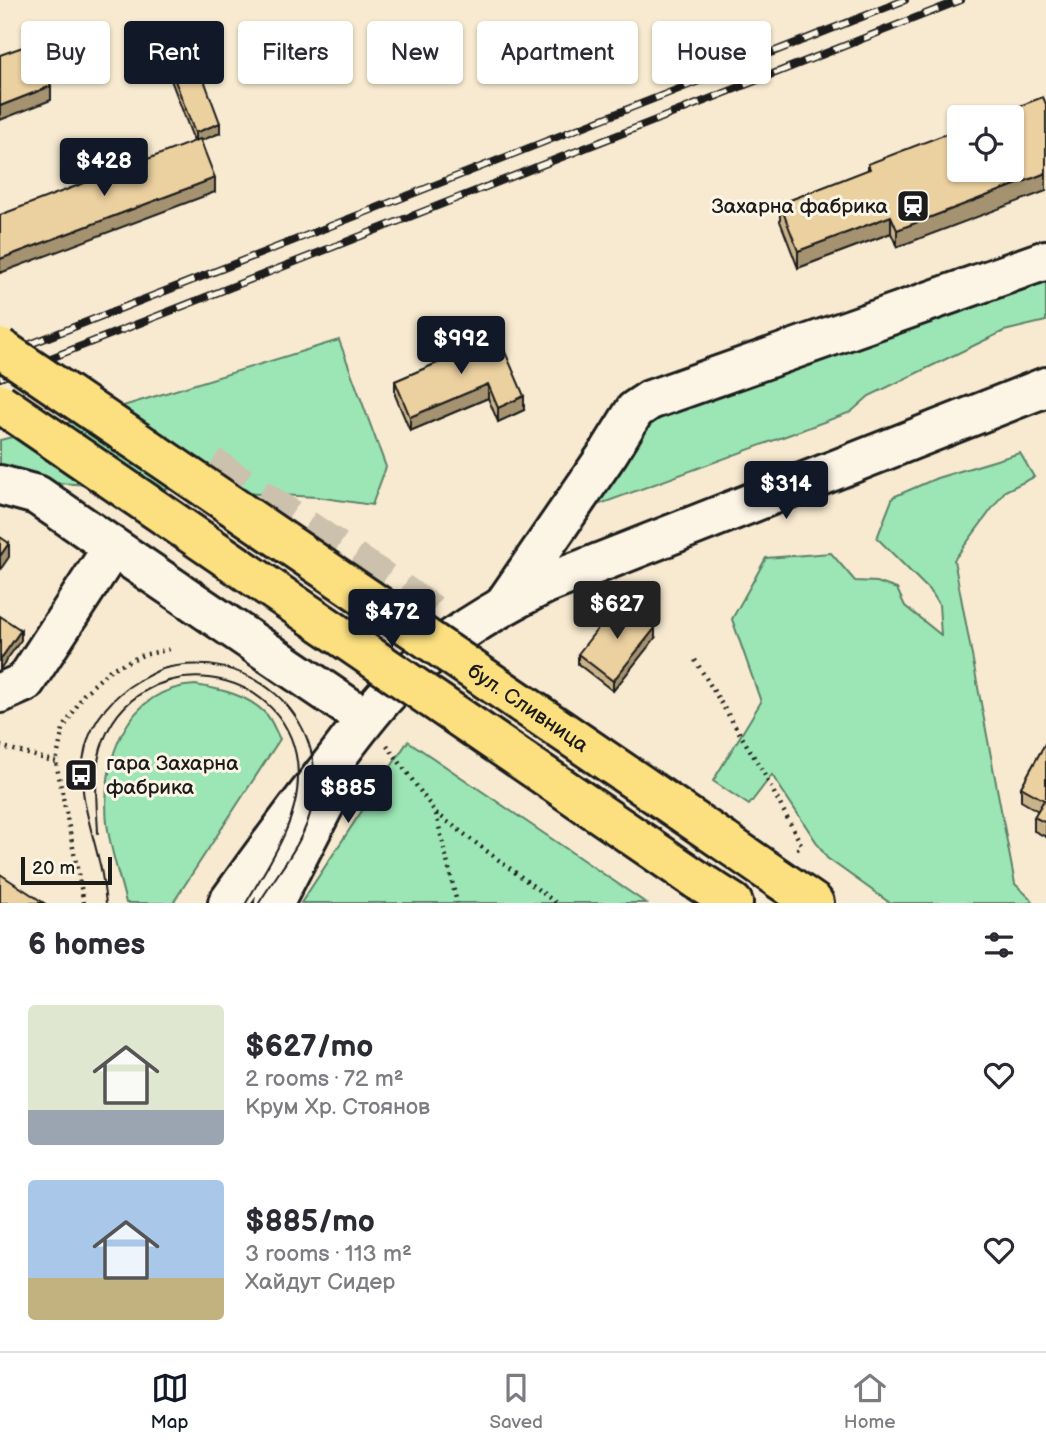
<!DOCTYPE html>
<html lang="en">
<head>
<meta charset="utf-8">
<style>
	body { margin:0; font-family:"Balsamiq Sans",sans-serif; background:#f7f7f7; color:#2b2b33; height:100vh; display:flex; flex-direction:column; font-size:26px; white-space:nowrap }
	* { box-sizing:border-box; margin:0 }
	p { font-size:23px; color:#7c7c81 }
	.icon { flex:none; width:38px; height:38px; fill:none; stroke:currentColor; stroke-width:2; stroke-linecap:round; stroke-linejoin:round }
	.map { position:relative; height:903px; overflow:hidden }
	.side { display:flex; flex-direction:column; background:#fff; flex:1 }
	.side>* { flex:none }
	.banner { position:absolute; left:21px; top:21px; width:1004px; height:63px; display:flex; gap:14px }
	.controls { position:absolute; left:947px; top:105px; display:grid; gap:14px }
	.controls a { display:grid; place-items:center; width:77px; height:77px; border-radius:7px; background:#fff; box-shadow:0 2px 5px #0004; font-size:35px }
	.scale { position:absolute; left:21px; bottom:18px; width:91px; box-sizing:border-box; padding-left:7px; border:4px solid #1c1c1c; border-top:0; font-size:19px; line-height:24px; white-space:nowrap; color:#1c1c1c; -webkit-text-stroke:5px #fcf5e5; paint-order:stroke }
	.price { position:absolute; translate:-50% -60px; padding:0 16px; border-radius:7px; background:#111827; color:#fff; font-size:23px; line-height:46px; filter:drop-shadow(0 2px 4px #0008) }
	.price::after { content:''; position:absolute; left:50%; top:42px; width:21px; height:16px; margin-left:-10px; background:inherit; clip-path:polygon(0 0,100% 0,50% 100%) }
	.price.on { background:#222; color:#fff }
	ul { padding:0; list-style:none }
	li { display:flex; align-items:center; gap:21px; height:175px; padding:0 28px }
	li span { display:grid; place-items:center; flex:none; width:196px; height:140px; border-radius:7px; color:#555 }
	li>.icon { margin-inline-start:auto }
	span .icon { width:84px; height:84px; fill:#fffc; stroke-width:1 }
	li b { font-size:30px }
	h2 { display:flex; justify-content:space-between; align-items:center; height:84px; padding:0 28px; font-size:30px }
	.tag { padding:0 24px; border-radius:7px; background:#fff; box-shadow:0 2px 5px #0004; font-size:24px; line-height:63px }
	.tag.on { background:#111827; color:#fff }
	.tab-bar { display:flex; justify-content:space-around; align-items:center; height:98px; border-top:2px solid #e1e1e2; background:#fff; font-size:19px; color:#7c7c81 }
	.tab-bar a { display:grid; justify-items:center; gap:4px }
	.tab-bar .on { color:#111827 }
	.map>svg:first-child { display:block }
	.green { fill:#9ce6b5; stroke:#5c8168; stroke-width:2 }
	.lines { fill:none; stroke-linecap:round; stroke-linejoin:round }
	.minor-tunnel { stroke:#cbc1ac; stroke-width:38; stroke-dasharray:38 19; stroke-linecap:butt }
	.minor-casing { stroke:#1c1c1c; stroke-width:44 }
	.major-casing { stroke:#1c1c1c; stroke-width:44 }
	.path { stroke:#1c1c1c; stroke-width:4.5; stroke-dasharray:2 5; stroke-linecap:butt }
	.minor { stroke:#fcf5e5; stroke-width:38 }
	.major { stroke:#fce080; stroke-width:38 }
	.tram { stroke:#1c1c1c; stroke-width:2 }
	.rail-casing { stroke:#1c1c1c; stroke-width:8 }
	.rail { stroke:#fcf5e5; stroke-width:5; stroke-dasharray:16; stroke-linecap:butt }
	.major-bridge-casing { stroke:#1c1c1c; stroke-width:44; stroke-linecap:butt }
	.major-bridge { stroke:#fce080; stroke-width:38 }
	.wall { fill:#cab38a; stroke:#1c1c1c; stroke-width:2 }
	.shaded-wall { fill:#a49270; stroke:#1c1c1c; stroke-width:2 }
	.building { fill:#ebd0a0; stroke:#1c1c1c; stroke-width:2 }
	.labels { text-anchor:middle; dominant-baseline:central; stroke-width:6; stroke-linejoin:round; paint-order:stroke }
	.poi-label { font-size:21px; fill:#1c1c1c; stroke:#fcf5e5; text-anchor:end }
	.street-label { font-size:21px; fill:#1c1c1c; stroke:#fcf5e5 }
</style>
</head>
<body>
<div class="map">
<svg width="1046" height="903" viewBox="0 0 1046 903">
	<rect width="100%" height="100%" fill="#f7ead0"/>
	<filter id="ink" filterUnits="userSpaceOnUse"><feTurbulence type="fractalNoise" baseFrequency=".0143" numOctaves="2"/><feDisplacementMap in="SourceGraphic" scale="14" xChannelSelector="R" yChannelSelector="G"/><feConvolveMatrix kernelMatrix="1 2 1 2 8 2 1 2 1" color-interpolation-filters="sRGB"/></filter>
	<g filter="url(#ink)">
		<path class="green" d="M1046,278V321L1004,331L869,396L851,412L584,510L646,426L671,412Z
			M339,340L386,467L372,505L317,497L0,480V440L61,425Z
			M1020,453L1034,477L1005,491L954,560L1015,884L1033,901L1032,903H890L827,858L772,775L749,805L713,781L761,702L732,619L766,558L831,553L855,581L877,582L897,589L905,606L941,635L939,604L932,593L877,538L893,497L937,478Z
			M195,685C220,689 249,695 267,715C272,721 276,732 280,739L173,903H126C120,877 110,850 107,823C101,762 125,689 195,685Z
			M408,741L646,903H301Z"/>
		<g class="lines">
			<path class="minor-tunnel" d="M210,465L461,633"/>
			<defs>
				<path id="minor" d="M0,485L37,495L113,547
					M505,603L609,452L635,410L650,400L1046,260
					M0,693L25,682L113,547L366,719
					M228,903C262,855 297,808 333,762C352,737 371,710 394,687C438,643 492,610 548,583L1046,387
					M274,903L332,790"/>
				<path id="major" d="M724,841L814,903
					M697,880L733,903"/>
			</defs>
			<use href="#minor" class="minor-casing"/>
			<use href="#major" class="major-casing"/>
			<path class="path" d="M695,660L762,770L801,844L797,850
				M387,745L436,813L556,903
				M0,746L56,762
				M436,814L457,903
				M84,903L56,762L63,729L84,694L111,669L143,655L171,649"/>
			<use href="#minor" class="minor"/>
			<use href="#major" class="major"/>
			<path class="tram" d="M98,833C97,806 93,775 101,748C135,639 298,662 298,777C298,823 268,865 246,903
				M106,903C104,889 103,875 99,861C90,822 75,787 86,746C93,719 114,695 138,681C146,677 154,672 162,669C249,646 330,715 312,805C306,841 277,873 259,903"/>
			<defs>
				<path id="rail" d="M0,356L905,0
					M0,378L961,0"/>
			</defs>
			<use href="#rail" class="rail-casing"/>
			<use href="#rail" class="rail"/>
			<defs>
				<g id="major-bridge">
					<path id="s1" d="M0,348L724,841"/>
					<path d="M0,403L697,880"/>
				</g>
			</defs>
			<use href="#major-bridge" class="major-bridge-casing"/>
			<use href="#major-bridge" class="major-bridge"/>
		</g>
		<path class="wall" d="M171,70L220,133L201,140L215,192L194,141L171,80Z
			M1046,104L897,247L891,233L798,268L780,221V204L868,170V164Z
			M440,343L473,348L524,410L498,422L488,398L410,431L395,395V381L442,361L440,357Z
			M655,638L613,691L578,664V654Z
			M1046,742V837L1034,831V817L1038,811L1021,801V787Z"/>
		<path class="shaded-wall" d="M51,86V100L0,120V106Z
			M220,123V133L195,143V133Z
			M1046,173V191L897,247V230Z
			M215,178V192L0,273V259Z
			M891,216V233L798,268V251Z
			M488,384V398L410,431V417Z
			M524,396V410L498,422V408Z
			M9,543V557L0,570V556Z
			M655,628V638L613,691V681Z
			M21,630V640L0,669V660Z"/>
		<path class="building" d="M34,43L51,86L0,106V55Z
			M197,61L220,123L195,133L171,70Z
			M1043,97L1046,104V173L897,230L891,216L798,251L780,204L870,169L868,164L959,129V170H1012V117H990Z
			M200,139L215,178L0,259V215Z
			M467,332L473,348L499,338L524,396L498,408L488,384L410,417L395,381L447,359L440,343Z
			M0,537L9,543L0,556Z
			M620,600L655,628L613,681L578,654Z
			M0,616L21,630L0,660Z
			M1046,742V823L1034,817L1044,800L1021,787Z
			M0,874L44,903H0Z"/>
	</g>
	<defs>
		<symbol id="station-square" viewBox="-11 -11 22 22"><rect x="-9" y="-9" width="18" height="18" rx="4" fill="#1c1c1c" stroke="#fcf5e5"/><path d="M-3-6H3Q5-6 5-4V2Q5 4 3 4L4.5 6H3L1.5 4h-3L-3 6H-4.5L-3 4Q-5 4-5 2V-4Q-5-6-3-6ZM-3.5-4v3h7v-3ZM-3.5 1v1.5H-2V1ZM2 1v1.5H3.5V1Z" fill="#fff"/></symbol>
		<symbol id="bus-square" viewBox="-11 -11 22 22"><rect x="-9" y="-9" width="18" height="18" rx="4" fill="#1c1c1c" stroke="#fcf5e5"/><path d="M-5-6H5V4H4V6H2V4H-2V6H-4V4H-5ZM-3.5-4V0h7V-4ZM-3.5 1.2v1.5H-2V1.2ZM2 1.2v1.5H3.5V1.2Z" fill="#fff"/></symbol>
	</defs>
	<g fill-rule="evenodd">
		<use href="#station-square" x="894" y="187" width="38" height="38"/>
		<use href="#bus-square" x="62" y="756" width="38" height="38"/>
	</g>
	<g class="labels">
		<g class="poi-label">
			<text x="888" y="206">Захарна фабрика</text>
			<text x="106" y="763" text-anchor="start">гара Захарна<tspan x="106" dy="24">фабрика</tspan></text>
		</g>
		<g class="street-label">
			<text stroke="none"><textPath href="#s1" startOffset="639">бул. Сливница</textPath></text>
		</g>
	</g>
</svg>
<div class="controls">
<a><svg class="icon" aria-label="locate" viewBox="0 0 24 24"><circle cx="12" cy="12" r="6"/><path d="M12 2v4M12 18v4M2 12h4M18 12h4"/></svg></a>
</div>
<div class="scale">20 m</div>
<b class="price" style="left:104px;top:198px">$428</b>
<b class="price" style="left:461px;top:376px">$992</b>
<b class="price" style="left:786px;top:521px">$314</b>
<b class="price on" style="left:617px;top:641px">$627</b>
<b class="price" style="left:392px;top:649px">$472</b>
<b class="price" style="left:348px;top:825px">$885</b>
<div class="banner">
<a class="tag">Buy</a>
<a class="tag on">Rent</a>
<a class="tag">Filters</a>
<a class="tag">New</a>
<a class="tag">Apartment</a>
<a class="tag">House</a>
</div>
</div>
<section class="side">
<h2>6 homes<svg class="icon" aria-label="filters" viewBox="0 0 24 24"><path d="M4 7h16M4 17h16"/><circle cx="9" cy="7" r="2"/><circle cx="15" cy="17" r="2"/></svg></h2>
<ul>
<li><span style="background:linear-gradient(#dfe7d0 75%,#9aa5b1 0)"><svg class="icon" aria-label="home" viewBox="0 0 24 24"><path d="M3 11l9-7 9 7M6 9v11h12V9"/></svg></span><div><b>$627/mo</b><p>2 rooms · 72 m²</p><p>Крум Хр. Стоянов</p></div><svg class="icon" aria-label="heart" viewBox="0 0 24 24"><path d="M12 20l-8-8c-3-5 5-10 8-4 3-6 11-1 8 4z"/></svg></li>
<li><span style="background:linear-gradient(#a9c7e8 70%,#c2b280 0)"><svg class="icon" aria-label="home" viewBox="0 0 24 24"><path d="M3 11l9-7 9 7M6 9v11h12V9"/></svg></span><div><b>$885/mo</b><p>3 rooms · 113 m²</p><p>Хайдут Сидер</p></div><svg class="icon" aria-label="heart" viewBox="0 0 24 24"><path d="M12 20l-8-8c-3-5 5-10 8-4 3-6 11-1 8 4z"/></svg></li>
</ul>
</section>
<nav class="tab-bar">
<a class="on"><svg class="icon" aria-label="map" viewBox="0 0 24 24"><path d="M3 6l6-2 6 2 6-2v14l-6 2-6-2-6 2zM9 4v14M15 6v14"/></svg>Map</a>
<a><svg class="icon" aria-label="saved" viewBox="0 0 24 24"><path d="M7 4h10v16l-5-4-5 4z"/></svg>Saved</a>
<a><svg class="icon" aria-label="home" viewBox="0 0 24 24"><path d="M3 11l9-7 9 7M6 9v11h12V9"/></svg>Home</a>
</nav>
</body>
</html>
